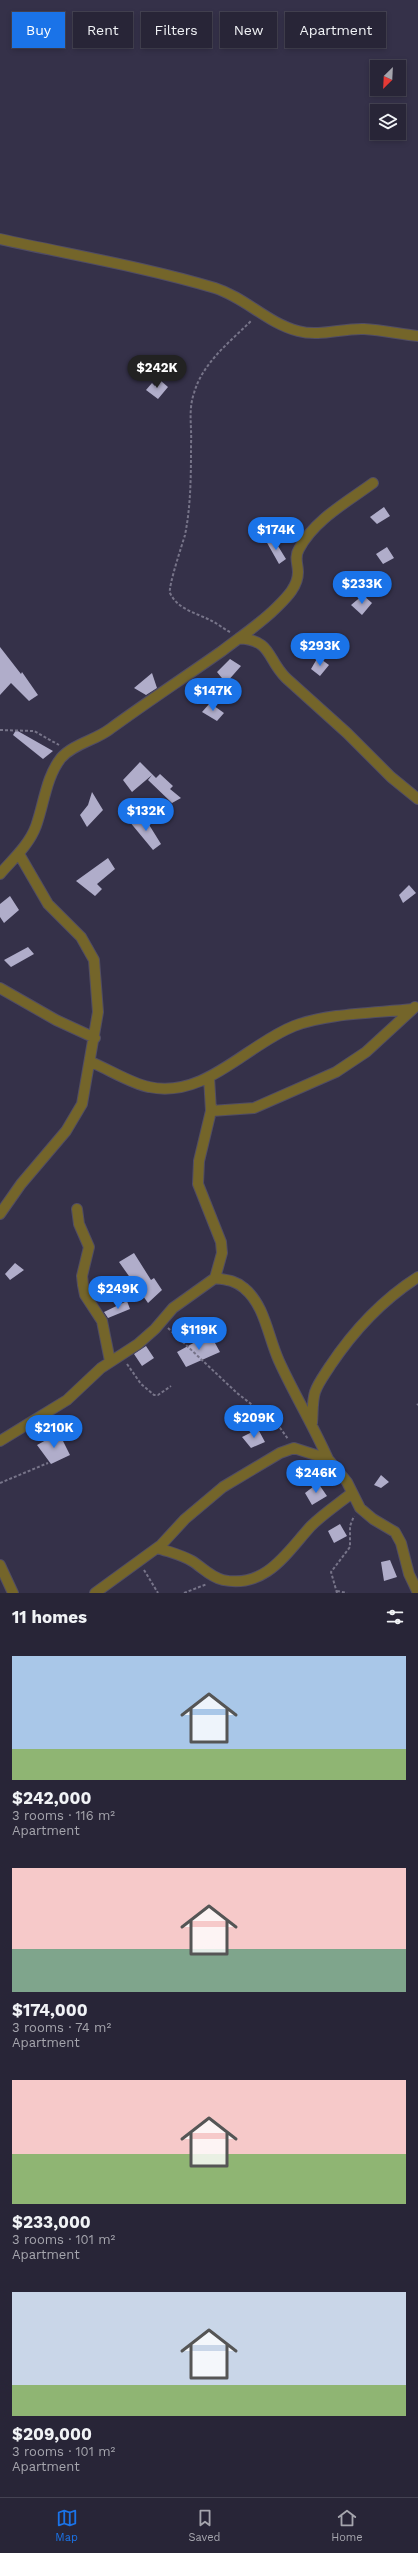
<!DOCTYPE html>
<html lang="en">
<head>
<meta charset="utf-8">
<style>
	body { margin:0; font-family:"Work Sans",sans-serif; background:#302d3f; color:#f1f3f6; height:100vh; display:flex; flex-direction:column; font-size:15px; white-space:nowrap }
	* { box-sizing:border-box; margin:0 }
	p { font-size:13px; color:#a5a5ad }
	.icon { flex:none; width:22px; height:22px; fill:none; stroke:currentColor; stroke-width:2; stroke-linecap:round; stroke-linejoin:round }
	.map { position:relative; height:1593px; overflow:hidden }
	.details { display:flex; flex-direction:column; background:#282537; flex:1 }
	.details>* { flex:none }
	.banner { position:absolute; left:12px; top:12px; width:394px; height:36px; display:flex; gap:8px }
	.needle { width:26px; rotate:204deg }
	.buttons { position:absolute; left:370px; top:60px; display:grid; gap:8px }
	.buttons a { display:grid; place-items:center; width:36px; height:36px; border-radius:0px; background:#282537; box-shadow:0 2px 6px #0003,0 0 0 1px #444252; font-size:20px }
	.price { position:absolute; translate:-50% -34px; padding:0 9px; border-radius:14px; background:#1a73e8; color:#fff; font-size:13px; line-height:26px; filter:drop-shadow(0 1px 2px #0008) }
	.price::after { content:''; position:absolute; left:50%; top:24px; width:12px; height:9px; margin-left:-6px; background:inherit; clip-path:polygon(0 0,100% 0,50% 100%) }
	.price.current { background:#222; color:#fff }
	ul { padding:0; list-style:none }
	li { display:grid; align-content:center; gap:8px; height:212px; padding:0 12px }
	li span { display:grid; place-items:center; height:124px; border-radius:0px; color:#555 }
	li>.icon { margin-inline-start:auto }
	span .icon { width:72px; height:72px; fill:#fffc; stroke-width:1 }
	li b { font-size:17px }
	h2 { display:flex; justify-content:space-between; align-items:center; height:48px; padding:0 12px; font-size:17px }
	.tag { padding:0 14px; border-radius:0px; background:#282537; box-shadow:0 2px 6px #0003,0 0 0 1px #444252; font-size:14px; line-height:36px }
	.tag.current { background:#1a73e8; color:#fff }
	.tabs { display:flex; justify-content:space-around; align-items:center; height:56px; border-top:1px solid #444252; background:#282537; font-size:11px; color:#a5a5ad }
	.tabs a { display:grid; justify-items:center; gap:2px }
	.tabs .current { color:#1a73e8 }
	.map>svg:first-child { display:block }
	.building { fill:#b0adca }
	.lines { fill:none; stroke-linecap:round; stroke-linejoin:round }
	.minor-casing { stroke:#514d64; stroke-width:12 }
	.path { stroke:#777489; stroke-width:2; stroke-dasharray:3 2; stroke-linecap:butt }
	.minor { stroke:#74652a; stroke-width:10 }
</style>
</head>
<body>
<div class="map">
<svg width="418" height="1593" viewBox="0 0 418 1593">
	<rect width="100%" height="100%" fill="#353149"/>
	<path class="building" d="M160,380L168,387L158,399L146,390L152,383L155,386Z
		M384,507L390,516L377,524L370,517Z
		M273,538L286,559L279,564L266,541Z
		M387,547L394,558L383,564L376,554Z
		M363,595L372,603L362,615L351,605Z
		M0,647L21,674L22,672L38,695L29,701L11,683L0,695Z
		M318,657L329,665L320,676L311,669Z
		M230,659L241,666L226,683L217,672Z
		M152,673L157,688L146,695L134,688Z
		M210,703L224,713L217,721L202,712Z
		M16,730L53,751L43,759L13,735Z
		M140,762L156,778L160,774L173,786L170,789L181,798L172,803L148,780L152,775L132,792L123,780Z
		M92,792L103,810L87,827L80,815L88,805Z
		M143,815L161,844L153,850L129,821Z
		M108,858L115,869L97,884L102,889L95,896L76,881Z
		M409,885L416,893L403,903L399,895Z
		M10,896L19,910L4,923L0,917V904Z
		M28,947L34,954L11,967L4,960Z
		M134,1253L151,1280L154,1278L162,1290L148,1303L119,1262Z
		M15,1263L24,1270L10,1280L5,1274Z
		M127,1301L130,1309L108,1318L104,1312Z
		M210,1334L220,1352L186,1367L177,1352Z
		M146,1346L154,1358L142,1366L134,1354Z
		M258,1429L265,1442L251,1448L242,1437Z
		M59,1433L70,1455L51,1464L37,1445Z
		M381,1475L389,1482L381,1488L374,1485Z
		M318,1483L327,1496L312,1505L305,1493Z
		M340,1524L347,1536L334,1543L328,1531Z
		M390,1560L397,1577L384,1581L381,1562Z"/>
	<g class="lines">
		<defs>
			<path id="minor" d="M0,239C72,255 145,267 215,288C246,298 267,323 298,331C320,337 342,328 364,329C382,330 400,334 418,336
				M239,638C273,641 266,658 286,678L347,733L391,777L418,799
				M0,874C13,859 29,845 36,826C44,804 46,777 61,758C73,744 96,740 110,729C147,702 185,677 222,651C240,637 260,624 276,608C286,598 298,587 298,572C298,564 294,557 299,549C314,520 347,502 373,483
				M0,988L56,1020L95,1038
				M91,1062C108,1069 132,1084 149,1087C205,1099 246,1045 294,1026C328,1013 377,1013 413,1009
				M209,1077L211,1111L199,1161L198,1184L221,1242L222,1253L215,1278
				M211,1111L254,1108L336,1072L366,1052L415,1007
				M77,1209L79,1224L89,1247L82,1276L83,1285L85,1295L102,1321L110,1361
				M0,1214L21,1184L66,1131L82,1104L98,1012L94,960L81,937L48,904L19,854
				M312,1423C313,1413 312,1402 315,1392C318,1383 325,1374 330,1366C354,1330 382,1300 418,1277
				M0,1441L67,1400L101,1368L138,1344L155,1329L173,1308L215,1278C226,1280 235,1280 244,1288C265,1305 268,1337 279,1361C294,1394 313,1425 328,1459
				M158,1548C169,1552 182,1555 192,1561C202,1567 210,1577 223,1580C266,1589 287,1552 311,1526C323,1514 338,1504 352,1493
				M0,1565L13,1593
				M95,1593L161,1545L185,1519L223,1487L280,1453L294,1448L328,1459L347,1482L360,1508L373,1519L395,1532L401,1543L409,1574L418,1593"/>
		</defs>
		<use href="#minor" class="minor-casing"/>
		<path class="path" d="M230,632C224,629 218,624 212,621C197,613 178,610 170,593C168,587 182,545 185,535C191,505 191,474 191,444C192,426 188,411 194,393C203,362 230,342 252,320
			M0,730L34,731L59,745
			M168,1328L237,1393L278,1425L288,1439
			M127,1364L141,1384L154,1395H158L171,1386
			M417,1405L418,1404
			M0,1483L48,1463
			M144,1570L158,1593
			M337,1591L347,1593
			M184,1593L207,1584
			M337,1593L331,1572L350,1547V1526L354,1516"/>
		<use href="#minor" class="minor"/>
	</g>
</svg>
<div class="buttons">
<a><svg class="needle" viewBox="-14 -14 28 28"><path d="M0-13l5 13h-10z" fill="#e53935"/><path d="M0 13l5-13h-10z" fill="#a5a5ad"/></svg></a>
<a><svg class="icon" aria-label="layers" viewBox="0 0 24 24"><path d="M12 4l9 5-9 5-9-5zM3 14l9 5 9-5"/></svg></a>
</div>
<b class="price current" style="left:157px;top:389px">$242K</b>
<b class="price" style="left:276px;top:551px">$174K</b>
<b class="price" style="left:362px;top:605px">$233K</b>
<b class="price" style="left:320px;top:667px">$293K</b>
<b class="price" style="left:213px;top:712px">$147K</b>
<b class="price" style="left:146px;top:832px">$132K</b>
<b class="price" style="left:118px;top:1310px">$249K</b>
<b class="price" style="left:199px;top:1351px">$119K</b>
<b class="price" style="left:254px;top:1439px">$209K</b>
<b class="price" style="left:54px;top:1449px">$210K</b>
<b class="price" style="left:316px;top:1494px">$246K</b>
<div class="banner">
<a class="tag current">Buy</a>
<a class="tag">Rent</a>
<a class="tag">Filters</a>
<a class="tag">New</a>
<a class="tag">Apartment</a>
</div>
</div>
<section class="details">
<h2>11 homes<svg class="icon" aria-label="filters" viewBox="0 0 24 24"><path d="M4 7h16M4 17h16"/><circle cx="9" cy="7" r="2"/><circle cx="15" cy="17" r="2"/></svg></h2>
<ul>
<li><span style="background:linear-gradient(#a9c7e8 75%,#8fb573 0)"><svg class="icon" aria-label="home" viewBox="0 0 24 24"><path d="M3 11l9-7 9 7M6 9v11h12V9"/></svg></span><div><b>$242,000</b><p>3 rooms · 116 m²</p><p>Apartment</p></div></li>
<li><span style="background:linear-gradient(#f6c9c9 65%,#7fa58c 0)"><svg class="icon" aria-label="home" viewBox="0 0 24 24"><path d="M3 11l9-7 9 7M6 9v11h12V9"/></svg></span><div><b>$174,000</b><p>3 rooms · 74 m²</p><p>Apartment</p></div></li>
<li><span style="background:linear-gradient(#f6c9c9 60%,#8fb573 0)"><svg class="icon" aria-label="home" viewBox="0 0 24 24"><path d="M3 11l9-7 9 7M6 9v11h12V9"/></svg></span><div><b>$233,000</b><p>3 rooms · 101 m²</p><p>Apartment</p></div></li>
<li><span style="background:linear-gradient(#c9d6e8 75%,#8fb573 0)"><svg class="icon" aria-label="home" viewBox="0 0 24 24"><path d="M3 11l9-7 9 7M6 9v11h12V9"/></svg></span><div><b>$209,000</b><p>3 rooms · 101 m²</p><p>Apartment</p></div></li>
</ul>
</section>
<nav class="tabs">
<a class="current"><svg class="icon" aria-label="map" viewBox="0 0 24 24"><path d="M3 6l6-2 6 2 6-2v14l-6 2-6-2-6 2zM9 4v14M15 6v14"/></svg>Map</a>
<a><svg class="icon" aria-label="saved" viewBox="0 0 24 24"><path d="M7 4h10v16l-5-4-5 4z"/></svg>Saved</a>
<a><svg class="icon" aria-label="home" viewBox="0 0 24 24"><path d="M3 11l9-7 9 7M6 9v11h12V9"/></svg>Home</a>
</nav>
</body>
</html>
